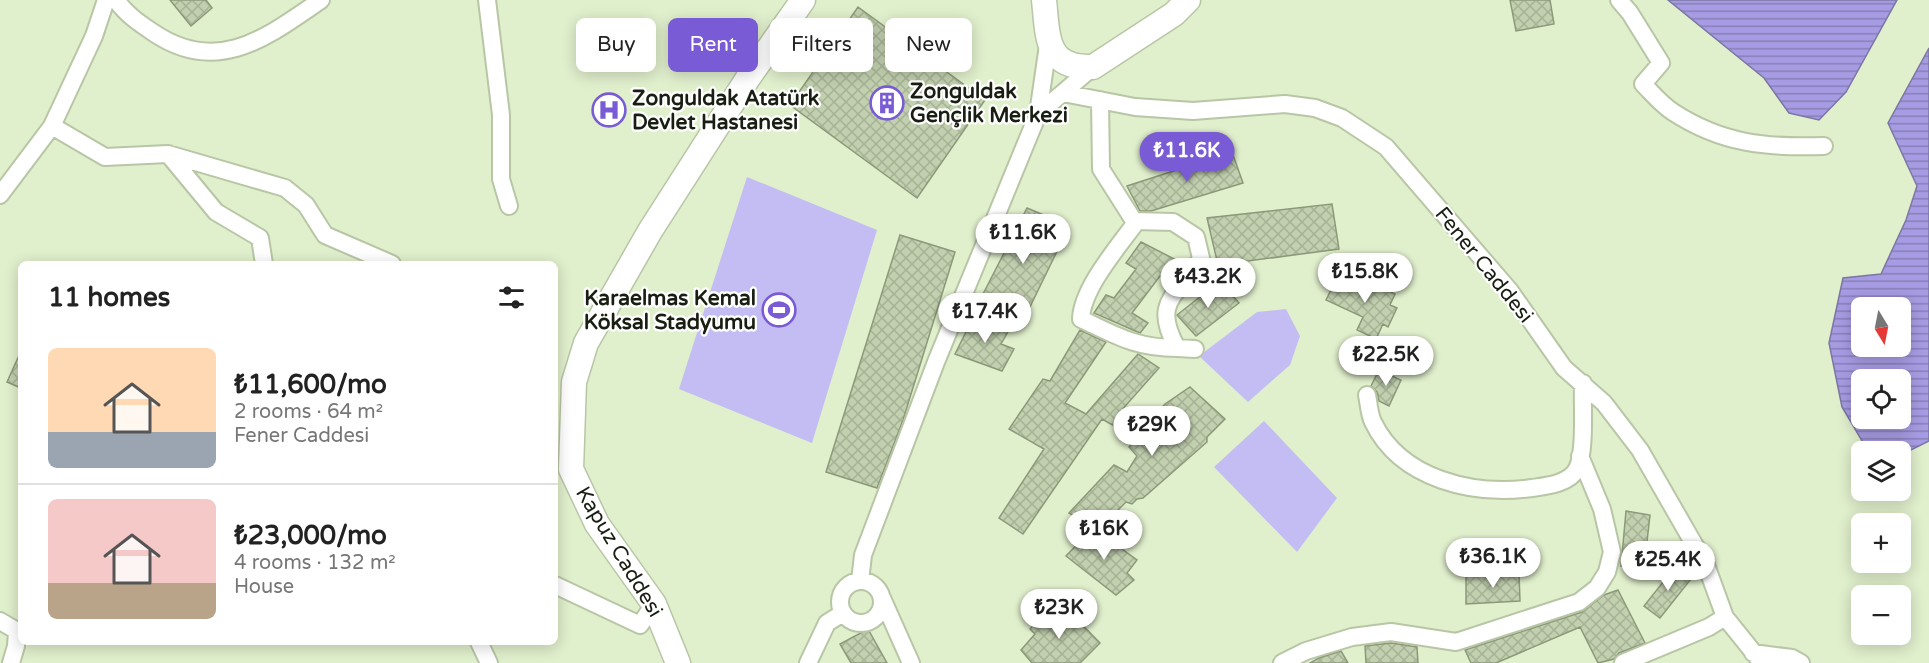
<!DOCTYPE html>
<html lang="en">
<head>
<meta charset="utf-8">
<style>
	body { margin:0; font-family:"Varela Round",sans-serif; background:#f2f2f2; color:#222; height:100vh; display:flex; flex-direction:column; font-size:22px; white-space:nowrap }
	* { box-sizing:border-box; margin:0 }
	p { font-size:20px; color:#767676 }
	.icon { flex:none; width:33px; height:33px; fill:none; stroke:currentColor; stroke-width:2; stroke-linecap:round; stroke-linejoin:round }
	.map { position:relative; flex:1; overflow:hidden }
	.details { position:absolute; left:18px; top:261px; width:540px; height:384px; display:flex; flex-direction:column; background:#fff; border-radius:9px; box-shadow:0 3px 15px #0003 }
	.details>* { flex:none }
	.hud { position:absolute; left:576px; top:18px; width:570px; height:54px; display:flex; gap:12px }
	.needle { width:39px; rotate:170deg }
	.fabs { position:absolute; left:1851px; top:297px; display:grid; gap:12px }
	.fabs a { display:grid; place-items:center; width:60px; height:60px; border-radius:9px; background:#fff; box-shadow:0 3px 15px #0003; font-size:30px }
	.price { position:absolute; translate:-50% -51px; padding:0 14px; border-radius:21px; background:#fff; color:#222; font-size:20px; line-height:39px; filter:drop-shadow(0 2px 3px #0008) }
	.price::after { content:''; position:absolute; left:50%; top:36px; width:18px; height:14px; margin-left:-9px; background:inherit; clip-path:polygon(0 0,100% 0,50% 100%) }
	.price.selected { background:#795bd5; color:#fff }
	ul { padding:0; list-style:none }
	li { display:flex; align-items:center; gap:18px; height:150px; padding:0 30px }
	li+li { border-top:2px solid #e0e0e0 }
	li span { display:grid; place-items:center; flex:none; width:168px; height:120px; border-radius:9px; color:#555 }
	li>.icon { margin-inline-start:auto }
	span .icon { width:72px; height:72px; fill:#fffc; stroke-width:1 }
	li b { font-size:26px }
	h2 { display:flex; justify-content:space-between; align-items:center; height:72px; padding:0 30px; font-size:26px }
	.chip { padding:0 21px; border-radius:9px; background:#fff; box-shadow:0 3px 15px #0003; font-size:21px; line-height:54px }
	.chip.selected { background:#795bd5; color:#fff }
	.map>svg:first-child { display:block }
	.park { fill:#c4bdf3 }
	.water { fill:url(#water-rules); stroke:#7c76a4; stroke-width:1.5; fill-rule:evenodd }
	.building { fill:url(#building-cross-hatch); stroke:#8c9979; stroke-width:1.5 }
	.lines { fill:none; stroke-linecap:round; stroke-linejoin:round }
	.minor-casing { stroke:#b8c6a5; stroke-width:20 }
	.secondary-casing { stroke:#b8c6a5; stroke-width:27 }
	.minor { stroke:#fff; stroke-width:16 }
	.secondary { stroke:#fff; stroke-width:24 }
	.labels { text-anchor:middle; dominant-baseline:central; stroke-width:4.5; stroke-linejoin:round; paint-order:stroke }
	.poi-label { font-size:21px; font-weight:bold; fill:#191e12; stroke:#fff; text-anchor:start }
	.street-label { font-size:21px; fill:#191e12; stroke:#fff }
</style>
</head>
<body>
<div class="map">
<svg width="1929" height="663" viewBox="0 0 1929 663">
	<defs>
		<pattern id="water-rules" width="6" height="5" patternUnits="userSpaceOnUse" patternTransform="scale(1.5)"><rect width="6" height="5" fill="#a79ce3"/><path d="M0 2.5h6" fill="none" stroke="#877fb7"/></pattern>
		<pattern id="building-cross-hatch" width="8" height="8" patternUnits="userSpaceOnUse" patternTransform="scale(1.5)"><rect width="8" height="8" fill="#c2d0af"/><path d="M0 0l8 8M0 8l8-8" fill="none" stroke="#a6b296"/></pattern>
	</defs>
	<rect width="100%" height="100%" fill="#e0efcc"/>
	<path class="park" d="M747,177L877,230L812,443L679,389Z
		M1286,309L1300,336L1290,365L1248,402L1199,356L1257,312Z
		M1264,421L1337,498L1297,552L1214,467Z"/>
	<path class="water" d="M1668,0H1897L1846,92L1819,120L1789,113L1764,78Z
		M1929,48V441L1901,455L1900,452L1868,451L1842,407L1829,343L1843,278L1881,274L1906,220L1917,186L1888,123ZM1862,308H1900V346H1862ZM1862,380H1900V418H1862Z"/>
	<path class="building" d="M170,0H206L212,8L191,26Z
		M1510,0H1550L1554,24L1516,31Z
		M858,7L985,100L917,198L790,105Z
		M1232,152L1243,183L1151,211H1140L1127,186Z
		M1332,204L1339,249L1218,265L1207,218Z
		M1027,208L1053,219L1045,235L1062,241L1026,315L980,300Z
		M900,235L955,252L903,420L877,488L826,472Z
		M1141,242L1184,264L1171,281L1160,276L1132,313L1148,323L1140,333L1094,313L1106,295L1114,298L1136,269L1126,263Z
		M1338,276L1355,284L1358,277L1395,294L1390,305L1397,308L1388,327L1383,324L1376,339L1357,330L1363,317L1326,300Z
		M1220,281L1239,303L1196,336L1177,315Z
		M974,316L1009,330L1001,344L1014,349L1002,371L955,354Z
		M1080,330L1106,342L1065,403L1086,414L1138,354L1159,368L1120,412L1126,416L1116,427L1102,419L1023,534L999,518L1044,449L1009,429L1043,379L1050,381Z
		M21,351V388L7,382Z
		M1379,370L1401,380L1389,406L1379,401L1377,392L1371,386Z
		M1190,387L1225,419L1207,437V442L1143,498L1137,499L1132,504L1126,502L1098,530L1069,513L1114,465L1127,472L1137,456L1129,447L1165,404Z
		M1626,511L1650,515L1644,568L1621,566Z
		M1093,528L1137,560L1127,573L1134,580L1116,595L1066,556Z
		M1675,567L1691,579L1660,618L1644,606Z
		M1519,573L1520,601L1466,604V576Z
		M1618,590L1645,643L1619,653L1614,659L1598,663L1580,627L1496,663H1471L1465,650L1582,612L1604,595Z
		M1066,608L1100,643L1080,663H1032L1021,650L1035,634L1030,629L1048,610L1057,618Z
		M868,629L887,663H851L840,644Z
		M1391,643L1417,647L1418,663H1366L1365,646Z
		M1341,651L1348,663H1310L1319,658Z"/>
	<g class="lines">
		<defs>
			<path id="minor" d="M116,0C127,15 139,23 154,33C218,76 267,37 321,0
				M487,0L501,115V179L509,206
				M1619,0L1630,13L1661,63L1643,84C1652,93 1662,105 1673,112C1722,144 1767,148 1824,146
				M1063,93L1135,107L1193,111L1285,104L1315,108L1342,118L1386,147L1510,291L1564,368L1604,403L1640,450L1706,565L1725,617L1762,663
				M1100,100L1101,169L1134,221L1173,222L1196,237L1201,258C1180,296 1150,299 1177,348L1195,349
				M1038,114L1093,67
				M52,126L105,157L168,154L285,188L306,205L325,235L392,264
				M168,154L216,212L260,238L264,264
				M0,195L52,126L94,36L106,0
				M1137,221C1119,246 1082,288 1081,319C1117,336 1136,348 1177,348
				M1367,395C1369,404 1369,414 1373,422C1401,480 1474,496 1532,488C1546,486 1569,484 1577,469C1586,451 1582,404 1583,383
				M860,581L863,555L936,362L1038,114L1048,45
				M840 602a21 21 0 1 1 42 0a21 21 0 1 1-42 0Z
				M555,585L640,625L654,604
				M882,598L911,663
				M0,621L17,631L16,646L11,663
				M479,642L489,663
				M1753,653L1792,658L1801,663
				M808,663L827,623L843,613
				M1282,663L1306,651L1352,637L1391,632L1456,642L1579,602L1597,588L1607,572L1612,552L1602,509L1580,456
				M1623,663L1709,627L1725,617"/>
			<path id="secondary" d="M1044,0C1048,37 1045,69 1093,67L1174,14L1188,0
				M678,663L654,604L597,524L571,469L574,382L586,343L650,231L748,78L803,0"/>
		</defs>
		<use href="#minor" class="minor-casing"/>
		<use href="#secondary" class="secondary-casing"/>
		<use href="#minor" class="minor"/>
		<use href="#secondary" class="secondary"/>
	</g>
	<defs>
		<symbol id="building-ring" viewBox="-11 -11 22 22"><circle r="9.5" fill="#fff" stroke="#795bd5" stroke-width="1.5"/><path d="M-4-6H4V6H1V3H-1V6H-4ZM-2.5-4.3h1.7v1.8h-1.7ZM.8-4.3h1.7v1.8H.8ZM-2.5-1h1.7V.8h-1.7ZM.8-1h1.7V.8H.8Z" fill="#795bd5"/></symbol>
		<symbol id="hospital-ring" viewBox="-11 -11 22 22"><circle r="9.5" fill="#fff" stroke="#795bd5" stroke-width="1.5"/><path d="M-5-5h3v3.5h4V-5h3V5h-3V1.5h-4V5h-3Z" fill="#795bd5"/></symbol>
		<symbol id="stadium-ring" viewBox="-11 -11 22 22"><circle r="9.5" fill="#fff" stroke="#795bd5" stroke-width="1.5"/><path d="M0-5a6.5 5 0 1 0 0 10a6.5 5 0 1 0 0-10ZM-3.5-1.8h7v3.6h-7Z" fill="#795bd5"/></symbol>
	</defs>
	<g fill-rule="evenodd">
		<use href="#building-ring" x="868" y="84" width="38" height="38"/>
		<use href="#hospital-ring" x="590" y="91" width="38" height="38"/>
		<use href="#stadium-ring" x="760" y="291" width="38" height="38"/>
	</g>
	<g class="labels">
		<g class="poi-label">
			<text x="910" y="91">Zonguldak<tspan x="910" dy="24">Gençlik Merkezi</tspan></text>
			<text x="632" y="98">Zonguldak Atatürk<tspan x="632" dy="24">Devlet Hastanesi</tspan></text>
			<text x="756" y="298" text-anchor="end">Karaelmas Kemal<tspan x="756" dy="24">Köksal Stadyumu</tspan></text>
		</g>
		<g class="street-label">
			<text transform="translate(1484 265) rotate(51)">Fener Caddesi</text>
			<text transform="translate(619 552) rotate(59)">Kapuz Caddesi</text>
		</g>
	</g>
</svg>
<div class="fabs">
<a><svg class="needle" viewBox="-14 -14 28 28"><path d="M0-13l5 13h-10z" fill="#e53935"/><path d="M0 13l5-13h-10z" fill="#767676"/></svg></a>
<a><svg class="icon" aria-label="locate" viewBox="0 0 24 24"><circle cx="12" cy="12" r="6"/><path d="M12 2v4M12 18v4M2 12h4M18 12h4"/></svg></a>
<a><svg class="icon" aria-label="layers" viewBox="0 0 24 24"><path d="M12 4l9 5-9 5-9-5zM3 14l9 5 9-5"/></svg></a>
<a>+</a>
<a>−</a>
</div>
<b class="price selected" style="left:1187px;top:183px">₺11.6K</b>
<b class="price" style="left:1023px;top:265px">₺11.6K</b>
<b class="price" style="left:1365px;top:304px">₺15.8K</b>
<b class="price" style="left:1208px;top:309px">₺43.2K</b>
<b class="price" style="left:985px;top:344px">₺17.4K</b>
<b class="price" style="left:1386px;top:387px">₺22.5K</b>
<b class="price" style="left:1152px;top:457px">₺29K</b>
<b class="price" style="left:1104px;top:561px">₺16K</b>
<b class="price" style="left:1493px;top:589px">₺36.1K</b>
<b class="price" style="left:1668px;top:592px">₺25.4K</b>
<b class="price" style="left:1059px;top:640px">₺23K</b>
<div class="hud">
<a class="chip">Buy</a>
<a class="chip selected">Rent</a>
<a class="chip">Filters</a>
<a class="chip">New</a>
</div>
<section class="details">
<h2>11 homes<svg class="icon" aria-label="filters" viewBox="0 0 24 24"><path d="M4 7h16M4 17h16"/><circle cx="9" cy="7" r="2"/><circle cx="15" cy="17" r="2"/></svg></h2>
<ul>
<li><span style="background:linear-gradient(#ffd9b3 70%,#9aa5b1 0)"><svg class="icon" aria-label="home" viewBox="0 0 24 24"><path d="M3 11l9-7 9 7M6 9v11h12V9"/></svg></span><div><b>₺11,600/mo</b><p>2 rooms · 64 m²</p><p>Fener Caddesi</p></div></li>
<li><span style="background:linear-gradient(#f6c9c9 70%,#b9a48a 0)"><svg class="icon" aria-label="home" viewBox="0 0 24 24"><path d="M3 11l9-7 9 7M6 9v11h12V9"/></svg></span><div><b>₺23,000/mo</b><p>4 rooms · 132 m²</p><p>House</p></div></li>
</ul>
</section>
</div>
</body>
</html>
